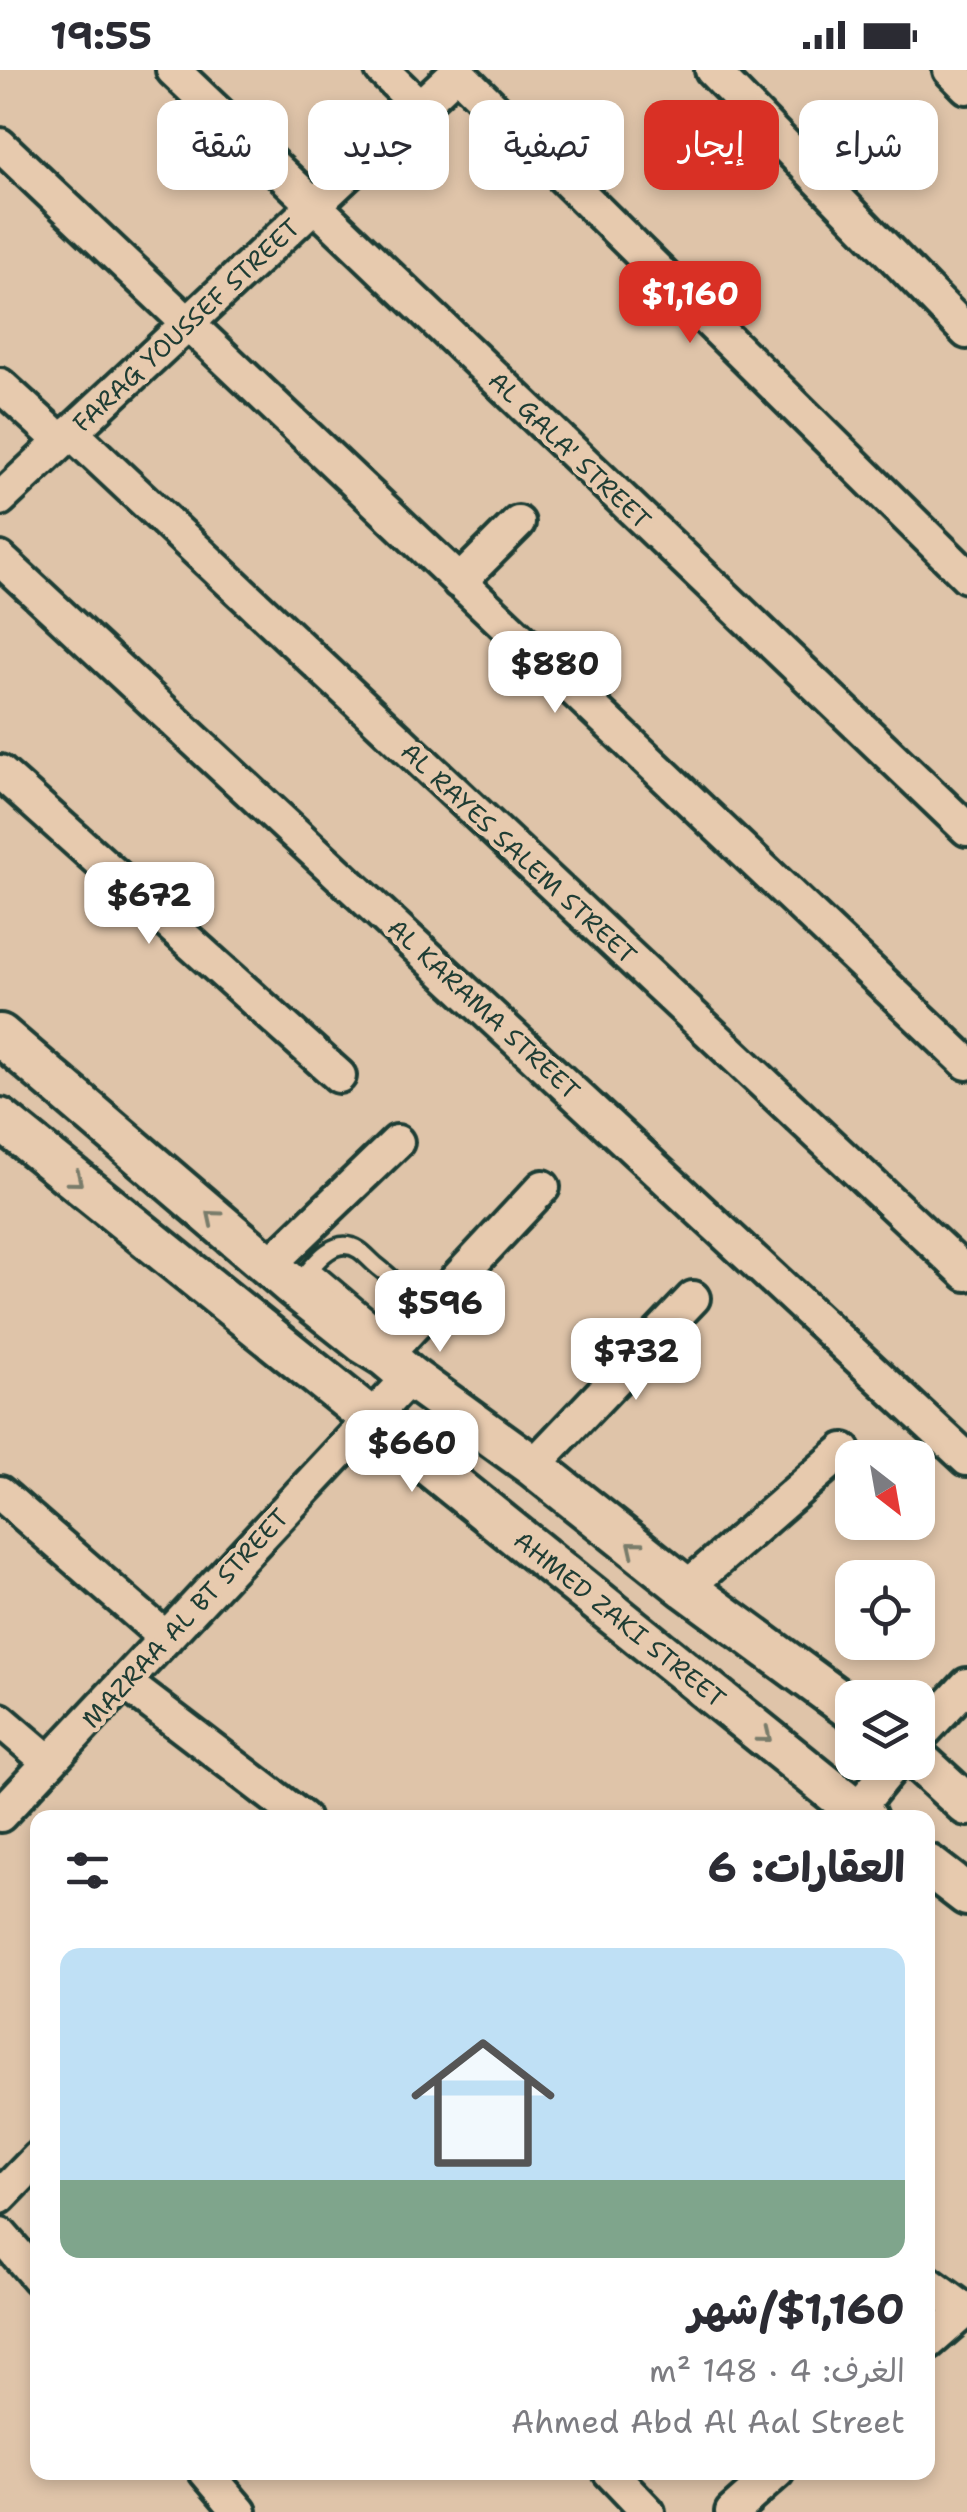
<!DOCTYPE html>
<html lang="ar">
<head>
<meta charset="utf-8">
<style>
	body { margin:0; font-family:"Shantell Sans","Playpen Sans Arabic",sans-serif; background:#f2f2f3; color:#2b2b33; direction:rtl; height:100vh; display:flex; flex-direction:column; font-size:38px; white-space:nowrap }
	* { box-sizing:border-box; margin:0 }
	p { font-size:32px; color:#7c7c81 }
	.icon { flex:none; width:55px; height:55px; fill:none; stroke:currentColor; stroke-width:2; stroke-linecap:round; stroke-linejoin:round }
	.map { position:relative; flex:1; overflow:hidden; direction:ltr }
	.drawer { position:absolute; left:30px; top:1740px; width:905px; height:670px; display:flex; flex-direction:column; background:#fff; border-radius:20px; box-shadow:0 5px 15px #0003; direction:rtl }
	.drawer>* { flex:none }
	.hud { position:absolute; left:30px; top:30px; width:908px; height:90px; direction:rtl; display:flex; gap:20px }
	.needle { width:65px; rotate:149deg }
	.fabs { position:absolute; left:835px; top:1370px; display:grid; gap:20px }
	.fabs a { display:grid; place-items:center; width:100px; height:100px; border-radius:20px; background:#fff; box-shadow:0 5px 15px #0003; font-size:50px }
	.price { position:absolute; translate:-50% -85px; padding:0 22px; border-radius:20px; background:#fff; color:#222; font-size:32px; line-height:65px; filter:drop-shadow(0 2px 5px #0008) }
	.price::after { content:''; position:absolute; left:50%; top:60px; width:30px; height:22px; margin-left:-15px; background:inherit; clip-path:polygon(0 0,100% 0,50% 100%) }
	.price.active { background:#d93025; color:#fff }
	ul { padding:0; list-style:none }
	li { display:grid; align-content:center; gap:20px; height:530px; padding:0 30px }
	li span { display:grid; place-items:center; height:310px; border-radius:20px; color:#555 }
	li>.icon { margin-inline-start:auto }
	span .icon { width:180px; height:180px; fill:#fffc; stroke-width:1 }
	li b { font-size:42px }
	h2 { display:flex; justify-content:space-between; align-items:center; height:120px; padding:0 30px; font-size:42px }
	.pill { padding:0 35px; border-radius:20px; background:#fff; box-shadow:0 5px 15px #0003; font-size:35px; line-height:90px }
	.pill.active { background:#d93025; color:#fff }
	.status { display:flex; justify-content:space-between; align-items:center; height:70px; padding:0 50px; background:#fff; direction:ltr }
	.status svg { height:28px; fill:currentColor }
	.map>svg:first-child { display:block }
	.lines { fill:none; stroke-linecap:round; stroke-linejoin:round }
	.service-casing { stroke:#1f3d34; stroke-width:22 }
	.minor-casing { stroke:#1f3d34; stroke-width:40 }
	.tertiary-casing { stroke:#1f3d34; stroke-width:48 }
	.service { stroke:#e7caae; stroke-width:15 }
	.minor { stroke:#e7caae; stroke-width:32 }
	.tertiary { stroke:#e7caae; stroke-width:40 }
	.oneway { stroke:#797c6b }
	.labels { text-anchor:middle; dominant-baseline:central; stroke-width:9; stroke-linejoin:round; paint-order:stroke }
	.street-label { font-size:25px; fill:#1f3d34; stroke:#e7caae }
</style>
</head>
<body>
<div class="status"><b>19:55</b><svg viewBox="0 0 49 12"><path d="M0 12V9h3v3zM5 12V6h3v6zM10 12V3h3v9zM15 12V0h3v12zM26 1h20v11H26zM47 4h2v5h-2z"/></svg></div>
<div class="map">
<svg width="967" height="2442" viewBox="0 0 967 2442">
	<rect width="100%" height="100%" fill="#dfc4a9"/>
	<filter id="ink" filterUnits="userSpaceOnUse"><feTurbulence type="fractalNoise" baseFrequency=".01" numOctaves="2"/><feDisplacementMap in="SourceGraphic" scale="20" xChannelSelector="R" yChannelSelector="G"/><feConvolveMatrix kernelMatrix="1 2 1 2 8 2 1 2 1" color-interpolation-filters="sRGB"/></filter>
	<g filter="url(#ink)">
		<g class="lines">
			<defs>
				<path id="service" d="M311,1198L381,1257
					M297,1215C311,1198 333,1163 359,1180C365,1184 371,1191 377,1196C388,1205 398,1212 402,1225L398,1239L367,1271"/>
				<path id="minor" d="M173,0L967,759
					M382,0L419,36
					M712,0L967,262
					M950,0L967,17
					M457,2L967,506
					M0,75L967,993
					M0,315L61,371
					M71,362L967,1204
					M0,429L459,0
					M0,489L967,1389
					M459,512L518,453
					M0,702L339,1006
					M269,1195L397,1072
					M385,1286L543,1117
					M533,1396L693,1228
					M0,1423L166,1568
					M686,1518L844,1380
					M124,1612L302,1748
					M0,1650L49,1692
					M918,1668L967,1615
					M0,1745L410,1307
					M850,1748L896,1692
					M0,2127L38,2088
					M0,2164L38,2208
					M928,2213L965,2240
					M928,2273L967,2239
					M206,2402L240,2442
					M610,2402L648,2442
					M732,2442L777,2402"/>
				<path id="tertiary" d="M0,965L295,1218L364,1273L385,1286L410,1307L533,1396L686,1518L852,1640
					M0,1049L866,1748
					M918,1690L967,1735
					M928,1795L967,1825"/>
			</defs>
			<use href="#service" class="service-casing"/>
			<use href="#minor" class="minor-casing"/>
			<use href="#tertiary" class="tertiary-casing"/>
			<use href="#service" class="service"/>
			<use href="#minor" class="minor"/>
			<use href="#tertiary" class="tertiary"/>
		</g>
		<defs><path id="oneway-chevron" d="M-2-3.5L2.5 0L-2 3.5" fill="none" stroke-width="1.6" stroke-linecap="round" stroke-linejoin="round" transform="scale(2.5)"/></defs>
		<g class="oneway">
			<use href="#oneway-chevron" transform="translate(76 1110) rotate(39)"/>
			<use href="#oneway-chevron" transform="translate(213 1147) rotate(-140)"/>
			<use href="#oneway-chevron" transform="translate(634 1477) rotate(-141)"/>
			<use href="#oneway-chevron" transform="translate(765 1666) rotate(39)"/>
		</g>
	</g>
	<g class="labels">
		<g class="street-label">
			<text transform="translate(186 255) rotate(-43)">FARAG YOUSSEF STREET</text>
			<text transform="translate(570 380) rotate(44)">AL GALA' STREET</text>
			<text transform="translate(519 783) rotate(43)">AL RAYES SALEM STREET</text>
			<text transform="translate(484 939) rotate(43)">AL KARAMA STREET</text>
			<text transform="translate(185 1548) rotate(-47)">MAZRAA AL BT STREET</text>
			<text transform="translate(620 1549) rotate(39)">AHMED ZAKI STREET</text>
		</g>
	</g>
</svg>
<div class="fabs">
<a><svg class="needle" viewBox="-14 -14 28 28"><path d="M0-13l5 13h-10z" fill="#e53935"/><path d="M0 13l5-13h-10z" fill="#7c7c81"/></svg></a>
<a><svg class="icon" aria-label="locate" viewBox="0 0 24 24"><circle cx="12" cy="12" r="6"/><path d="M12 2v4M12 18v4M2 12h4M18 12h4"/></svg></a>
<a><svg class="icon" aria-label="layers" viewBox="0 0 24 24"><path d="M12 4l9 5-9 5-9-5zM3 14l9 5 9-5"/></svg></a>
</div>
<b class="price active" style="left:690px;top:276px">$1,160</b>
<b class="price" style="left:555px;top:646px">$880</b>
<b class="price" style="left:149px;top:877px">$672</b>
<b class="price" style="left:440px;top:1285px">$596</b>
<b class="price" style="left:636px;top:1333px">$732</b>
<b class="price" style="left:412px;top:1425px">$660</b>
<div class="hud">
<a class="pill">شراء</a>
<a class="pill active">إيجار</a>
<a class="pill">تصفية</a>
<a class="pill">جديد</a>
<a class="pill">شقة</a>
</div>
<section class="drawer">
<h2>العقارات: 6<svg class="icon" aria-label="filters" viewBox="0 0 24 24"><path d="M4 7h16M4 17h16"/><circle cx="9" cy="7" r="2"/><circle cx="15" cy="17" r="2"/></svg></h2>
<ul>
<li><span style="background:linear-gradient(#bfe0f5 75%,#7fa58c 0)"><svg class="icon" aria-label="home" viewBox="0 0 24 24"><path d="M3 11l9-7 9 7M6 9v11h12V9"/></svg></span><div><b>$1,160/شهر</b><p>الغرف: 4 · 148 m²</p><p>Ahmed Abd Al Aal Street</p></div></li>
</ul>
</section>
</div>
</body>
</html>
